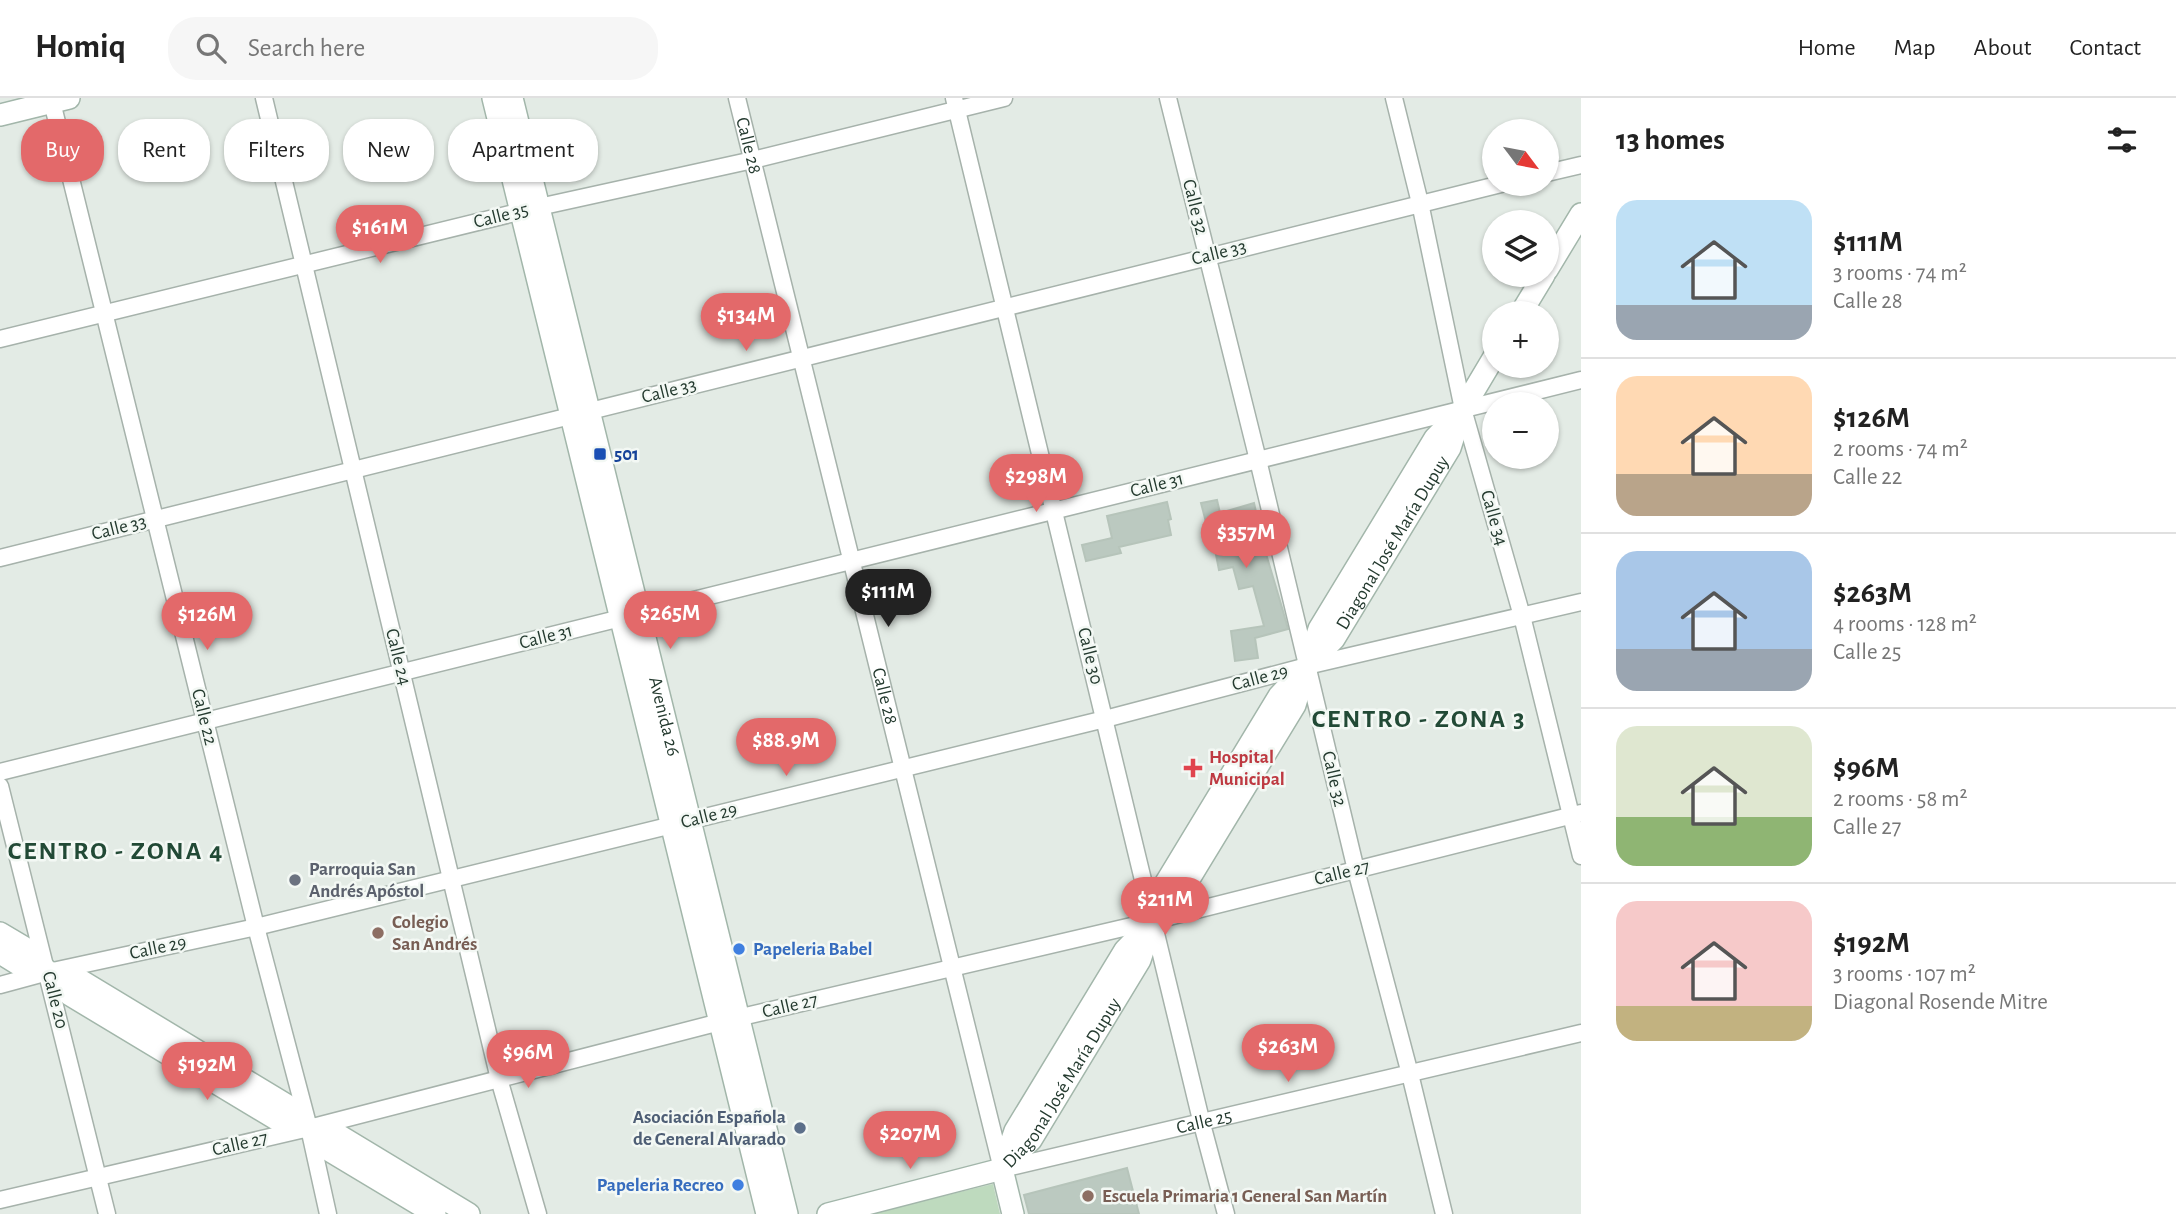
<!DOCTYPE html>
<html lang="en">
<head>
<meta charset="utf-8">
<style>
	body { margin:0; font-family:"Alegreya Sans",sans-serif; background:#f6f6f6; color:#222; height:100vh; display:flex; flex-direction:column; font-size:26px; white-space:nowrap }
	* { box-sizing:border-box; margin:0 }
	p { font-size:23px; color:#767676 }
	.icon { flex:none; width:38px; height:38px; fill:none; stroke:currentColor; stroke-width:2; stroke-linecap:round; stroke-linejoin:round }
	.map { position:relative; flex:1; overflow:hidden }
	.side { display:flex; flex-direction:column; background:#fff; width:595px }
	.side>* { flex:none }
	.banner { position:absolute; left:21px; top:21px; width:665px; height:63px; display:flex; gap:14px }
	.needle { width:46px; rotate:122deg }
	.tools { position:absolute; left:1482px; top:21px; display:grid; gap:14px }
	.tools a { display:grid; place-items:center; width:77px; height:77px; border-radius:50%; background:#fff; box-shadow:0 2px 5px #0004; font-size:35px }
	.price { position:absolute; translate:-50% -60px; padding:0 16px; border-radius:24px; background:#e3696a; color:#fff; font-size:23px; line-height:46px; filter:drop-shadow(0 2px 4px #0008) }
	.price::after { content:''; position:absolute; left:50%; top:42px; width:21px; height:16px; margin-left:-10px; background:inherit; clip-path:polygon(0 0,100% 0,50% 100%) }
	.price.active { background:#222; color:#fff }
	ul { padding:0; list-style:none }
	li { display:flex; align-items:center; gap:21px; height:175px; padding:0 35px }
	li+li { border-top:2px solid #e0e0e0 }
	li span { display:grid; place-items:center; flex:none; width:196px; height:140px; border-radius:21px; color:#555 }
	li>.icon { margin-inline-start:auto }
	span .icon { width:84px; height:84px; fill:#fffc; stroke-width:1 }
	li b { font-size:30px }
	h2 { display:flex; justify-content:space-between; align-items:center; height:84px; padding:0 35px; font-size:30px }
	.tag { padding:0 24px; border-radius:28px; background:#fff; box-shadow:0 2px 5px #0004; font-size:24px; line-height:63px }
	.tag.active { background:#e3696a; color:#fff }
	header { display:flex; align-items:center; gap:42px; box-sizing:border-box; height:98px; padding:0 35px; background:#fff; border-bottom:2px solid #e0e0e0 }
	header strong { font-size:33px }
	nav { display:flex; gap:38px; margin-inline-start:auto; font-size:24px }
	.search { width:490px; height:63px; background:#f6f6f6; display:flex; align-items:center; gap:18px; box-sizing:border-box; padding:0 24px; border-radius:28px; color:#767676; font-size:26px }
	main { display:flex; flex:1; min-height:0 }
	.map>svg:first-child { display:block }
	.green { fill:#bedabe }
	.building { fill:#bbc9c0; stroke:#b6c4ba; stroke-width:2 }
	.lines { fill:none; stroke-linecap:round; stroke-linejoin:round }
	.street-casing { stroke:#a6b2ab; stroke-width:19 }
	.secondary-casing { stroke:#a2b6aa; stroke-width:24 }
	.street { stroke:#fff; stroke-width:16 }
	.secondary { stroke:#fff; stroke-width:21 }
	.transit-dot { fill:#1a4fb4; stroke:#f3f8f4; stroke-width:2.5 }
	.health-dot { fill:#e0444e; stroke:#f3f8f4; stroke-width:2.5 }
	.worship-dot { fill:#6b7280; stroke:#f3f8f4; stroke-width:2.5 }
	.education-dot { fill:#8d6e63; stroke:#f3f8f4; stroke-width:2.5 }
	.shop-dot { fill:#3f7fe0; stroke:#f3f8f4; stroke-width:2.5 }
	.service-dot { fill:#5c6f8a; stroke:#f3f8f4; stroke-width:2.5 }
	.labels { text-anchor:middle; dominant-baseline:central; stroke-width:5; stroke-linejoin:round; paint-order:stroke }
	.street-label { font-size:19px; fill:#243a2f; stroke:#f3f8f4 }
	.transit-label { font-size:19px; font-weight:bold; fill:#164399; stroke:#f3f8f4; text-anchor:start }
	.health-label { font-size:19px; font-weight:bold; fill:#be3a42; stroke:#f3f8f4; text-anchor:start }
	.worship-label { font-size:19px; font-weight:bold; fill:#5b616d; stroke:#f3f8f4; text-anchor:start }
	.education-label { font-size:19px; font-weight:bold; fill:#785e54; stroke:#f3f8f4; text-anchor:start }
	.shop-label { font-size:19px; font-weight:bold; fill:#366cbe; stroke:#f3f8f4; text-anchor:start }
	.service-label { font-size:19px; font-weight:bold; fill:#4e5e75; stroke:#f3f8f4; text-anchor:end }
	.district-label { font-size:26px; font-weight:bold; letter-spacing:2px; fill:#224a36; stroke:#f3f8f4 }
</style>
</head>
<body>
<header>
<strong>Homiq</strong>
<div class="search"><svg class="icon" aria-label="search" viewBox="0 0 24 24"><circle cx="10" cy="10" r="6"/><path d="M15 15l6 6"/></svg>Search here</div>
<nav><a>Home</a><a>Map</a><a>About</a><a>Contact</a></nav>
</header>
<main>
<div class="map">
<svg width="1581" height="1116" viewBox="0 0 1581 1116">
	<rect width="100%" height="100%" fill="#e3ebe5"/>
	<path class="green" d="M993,1086L1000,1116H868Z"/>
	<path class="building" d="M1217,402L1220,415L1254,405L1264,449L1283,513L1288,531L1255,540L1258,560L1235,563L1231,533L1264,528L1253,488L1239,491L1233,469L1219,472L1211,431L1208,432L1201,405Z
		M1167,404L1171,421L1168,422L1171,437L1119,449L1121,455L1086,463L1082,447L1112,440L1107,418Z
		M1127,1070L1139,1116H1029L1024,1097Z"/>
	<g class="lines">
		<defs>
			<g id="street">
				<path d="M51,0L256,829L309,1030L328,1116"/>
				<path d="M264,0L499,981L538,1116"/>
				<path id="s1" d="M737,0L1002,1071L1581,935"/>
				<path d="M954,0L1202,1026L1226,1116"/>
				<path d="M1168,0L1258,362L1356,772L1410,976L1444,1116"/>
				<path d="M1394,0L1420,105L1463,311L1522,518L1581,758"/>
				<path d="M1547,75L1581,67"/>
				<path d="M0,241L539,109L753,62L1004,0"/>
				<path d="M0,460L1501,86"/>
				<path d="M0,674L1581,282"/>
				<path d="M0,688L107,1116"/>
				<path d="M0,887L48,874L256,829L1105,621L1307,568L1581,504"/>
				<path d="M0,1102L309,1030L720,924L1153,823L1581,715"/>
			</g>
			<g id="secondary">
				<path d="M493,0L767,1116"/>
				<path id="s2" d="M512,0L787,1116"/>
				<path d="M0,17L69,0"/>
				<path d="M1547,172L1581,116"/>
				<path d="M1521,215L1544,177"/>
				<path d="M0,835L27,851L48,874L80,882L290,1009L309,1030L340,1038L469,1116"/>
				<path d="M0,855L18,866L48,874L70,897L281,1024L309,1030L330,1053L435,1116"/>
				<path id="s3" d="M1006,1067L1031,1042L1140,862L1153,823L1180,796L1295,607L1307,568L1334,541L1450,350L1461,316"/>
				<path d="M1002,1071L1015,1033L1125,852L1153,823L1165,786L1279,598L1307,568L1319,531L1435,340L1463,311L1494,259"/>
				<path d="M1002,1071L1013,1116"/>
				<path d="M828,1116L1002,1071"/>
			</g>
		</defs>
		<use href="#street" class="street-casing"/>
		<use href="#secondary" class="secondary-casing"/>
		<use href="#street" class="street"/>
		<use href="#secondary" class="secondary"/>
	</g>
	<rect class="transit-dot" x="593" y="349" width="14" height="14" rx="3.5"/>
	<path class="health-dot" d="M1189.5 659.5h7v7h7v7h-7v7h-7v-7h-7v-7h7z"/>
	<circle class="worship-dot" cx="295" cy="782" r="7"/>
	<g class="education-dot">
		<circle cx="378" cy="835" r="7"/>
		<circle cx="1088" cy="1098" r="7"/>
	</g>
	<g class="shop-dot">
		<circle cx="739" cy="851" r="7"/>
		<circle cx="738" cy="1087" r="7"/>
	</g>
	<circle class="service-dot" cx="800" cy="1030" r="7"/>
	<g class="labels">
		<g class="street-label">
			<text stroke="none"><textPath href="#s1" startOffset="49">Calle 28</textPath></text>
			<text transform="translate(1195 109) rotate(76)">Calle 32</text>
			<text transform="translate(501 118) rotate(-14)">Calle 35</text>
			<text transform="translate(1219 155) rotate(-14)">Calle 33</text>
			<text transform="translate(669 293) rotate(-14)">Calle 33</text>
			<text transform="translate(1157 387) rotate(-14)">Calle 31</text>
			<text transform="translate(1494 420) rotate(74)">Calle 34</text>
			<text transform="translate(119 430) rotate(-14)">Calle 33</text>
			<text stroke="none"><textPath href="#s3" startOffset="738">Diagonal José María Dupuy</textPath></text>
			<text transform="translate(546 539) rotate(-14)">Calle 31</text>
			<text transform="translate(1090 558) rotate(76)">Calle 30</text>
			<text transform="translate(398 559) rotate(76)">Calle 24</text>
			<text transform="translate(1260 580) rotate(-15)">Calle 29</text>
			<text stroke="none"><textPath href="#s1" startOffset="616">Calle 28</textPath></text>
			<text transform="translate(204 619) rotate(76)">Calle 22</text>
			<text stroke="none"><textPath href="#s2" startOffset="637">Avenida 26</textPath></text>
			<text transform="translate(1334 681) rotate(77)">Calle 32</text>
			<text transform="translate(709 718) rotate(-14)">Calle 29</text>
			<text transform="translate(1342 775) rotate(-14)">Calle 27</text>
			<text transform="translate(158 850) rotate(-12)">Calle 29</text>
			<text transform="translate(55 902) rotate(76)">Calle 20</text>
			<text transform="translate(790 908) rotate(-13)">Calle 27</text>
			<text stroke="none"><textPath href="#s3" startOffset="100">Diagonal José María Dupuy</textPath></text>
			<text stroke="none"><textPath href="#s1" startOffset="1311">Calle 25</textPath></text>
			<text transform="translate(240 1046) rotate(-13)">Calle 27</text>
		</g>
		<g class="transit-label">
			<text x="614" y="356">501</text>
		</g>
		<g class="health-label">
			<text x="1209" y="659">Hospital<tspan x="1209" dy="22">Municipal</tspan></text>
		</g>
		<g class="worship-label">
			<text x="309" y="771">Parroquia San<tspan x="309" dy="22">Andrés Apóstol</tspan></text>
		</g>
		<g class="education-label">
			<text x="392" y="824">Colegio<tspan x="392" dy="22">San Andrés</tspan></text>
			<text x="1102" y="1098">Escuela Primaria 1 General San Martín</text>
		</g>
		<g class="shop-label">
			<text x="753" y="851">Papeleria Babel</text>
			<text x="724" y="1087" text-anchor="end">Papeleria Recreo</text>
		</g>
		<g class="service-label">
			<text x="786" y="1019">Asociación Española<tspan x="786" dy="22">de General Alvarado</tspan></text>
		</g>
		<g class="district-label">
			<text x="1419" y="621">CENTRO - ZONA 3</text>
			<text x="116" y="753">CENTRO - ZONA 4</text>
		</g>
	</g>
</svg>
<div class="tools">
<a><svg class="needle" viewBox="-14 -14 28 28"><path d="M0-13l5 13h-10z" fill="#e53935"/><path d="M0 13l5-13h-10z" fill="#767676"/></svg></a>
<a><svg class="icon" aria-label="layers" viewBox="0 0 24 24"><path d="M12 4l9 5-9 5-9-5zM3 14l9 5 9-5"/></svg></a>
<a>+</a>
<a>−</a>
</div>
<b class="price" style="left:380px;top:167px">$161M</b>
<b class="price" style="left:746px;top:255px">$134M</b>
<b class="price" style="left:1036px;top:416px">$298M</b>
<b class="price" style="left:1246px;top:472px">$357M</b>
<b class="price active" style="left:888px;top:531px">$111M</b>
<b class="price" style="left:670px;top:553px">$265M</b>
<b class="price" style="left:207px;top:554px">$126M</b>
<b class="price" style="left:786px;top:680px">$88.9M</b>
<b class="price" style="left:1165px;top:839px">$211M</b>
<b class="price" style="left:1288px;top:986px">$263M</b>
<b class="price" style="left:528px;top:992px">$96M</b>
<b class="price" style="left:207px;top:1004px">$192M</b>
<b class="price" style="left:910px;top:1073px">$207M</b>
<div class="banner">
<a class="tag active">Buy</a>
<a class="tag">Rent</a>
<a class="tag">Filters</a>
<a class="tag">New</a>
<a class="tag">Apartment</a>
</div>
</div>
<section class="side">
<h2>13 homes<svg class="icon" aria-label="filters" viewBox="0 0 24 24"><path d="M4 7h16M4 17h16"/><circle cx="9" cy="7" r="2"/><circle cx="15" cy="17" r="2"/></svg></h2>
<ul>
<li><span style="background:linear-gradient(#bfe0f5 75%,#9aa5b1 0)"><svg class="icon" aria-label="home" viewBox="0 0 24 24"><path d="M3 11l9-7 9 7M6 9v11h12V9"/></svg></span><div><b>$111M</b><p>3 rooms · 74 m²</p><p>Calle 28</p></div></li>
<li><span style="background:linear-gradient(#ffd9b3 70%,#b9a48a 0)"><svg class="icon" aria-label="home" viewBox="0 0 24 24"><path d="M3 11l9-7 9 7M6 9v11h12V9"/></svg></span><div><b>$126M</b><p>2 rooms · 74 m²</p><p>Calle 22</p></div></li>
<li><span style="background:linear-gradient(#a9c7e8 70%,#9aa5b1 0)"><svg class="icon" aria-label="home" viewBox="0 0 24 24"><path d="M3 11l9-7 9 7M6 9v11h12V9"/></svg></span><div><b>$263M</b><p>4 rooms · 128 m²</p><p>Calle 25</p></div></li>
<li><span style="background:linear-gradient(#dfe7d0 65%,#8fb573 0)"><svg class="icon" aria-label="home" viewBox="0 0 24 24"><path d="M3 11l9-7 9 7M6 9v11h12V9"/></svg></span><div><b>$96M</b><p>2 rooms · 58 m²</p><p>Calle 27</p></div></li>
<li><span style="background:linear-gradient(#f6c9c9 75%,#c2b280 0)"><svg class="icon" aria-label="home" viewBox="0 0 24 24"><path d="M3 11l9-7 9 7M6 9v11h12V9"/></svg></span><div><b>$192M</b><p>3 rooms · 107 m²</p><p>Diagonal Rosende Mitre</p></div></li>
</ul>
</section>
</main>
</body>
</html>
